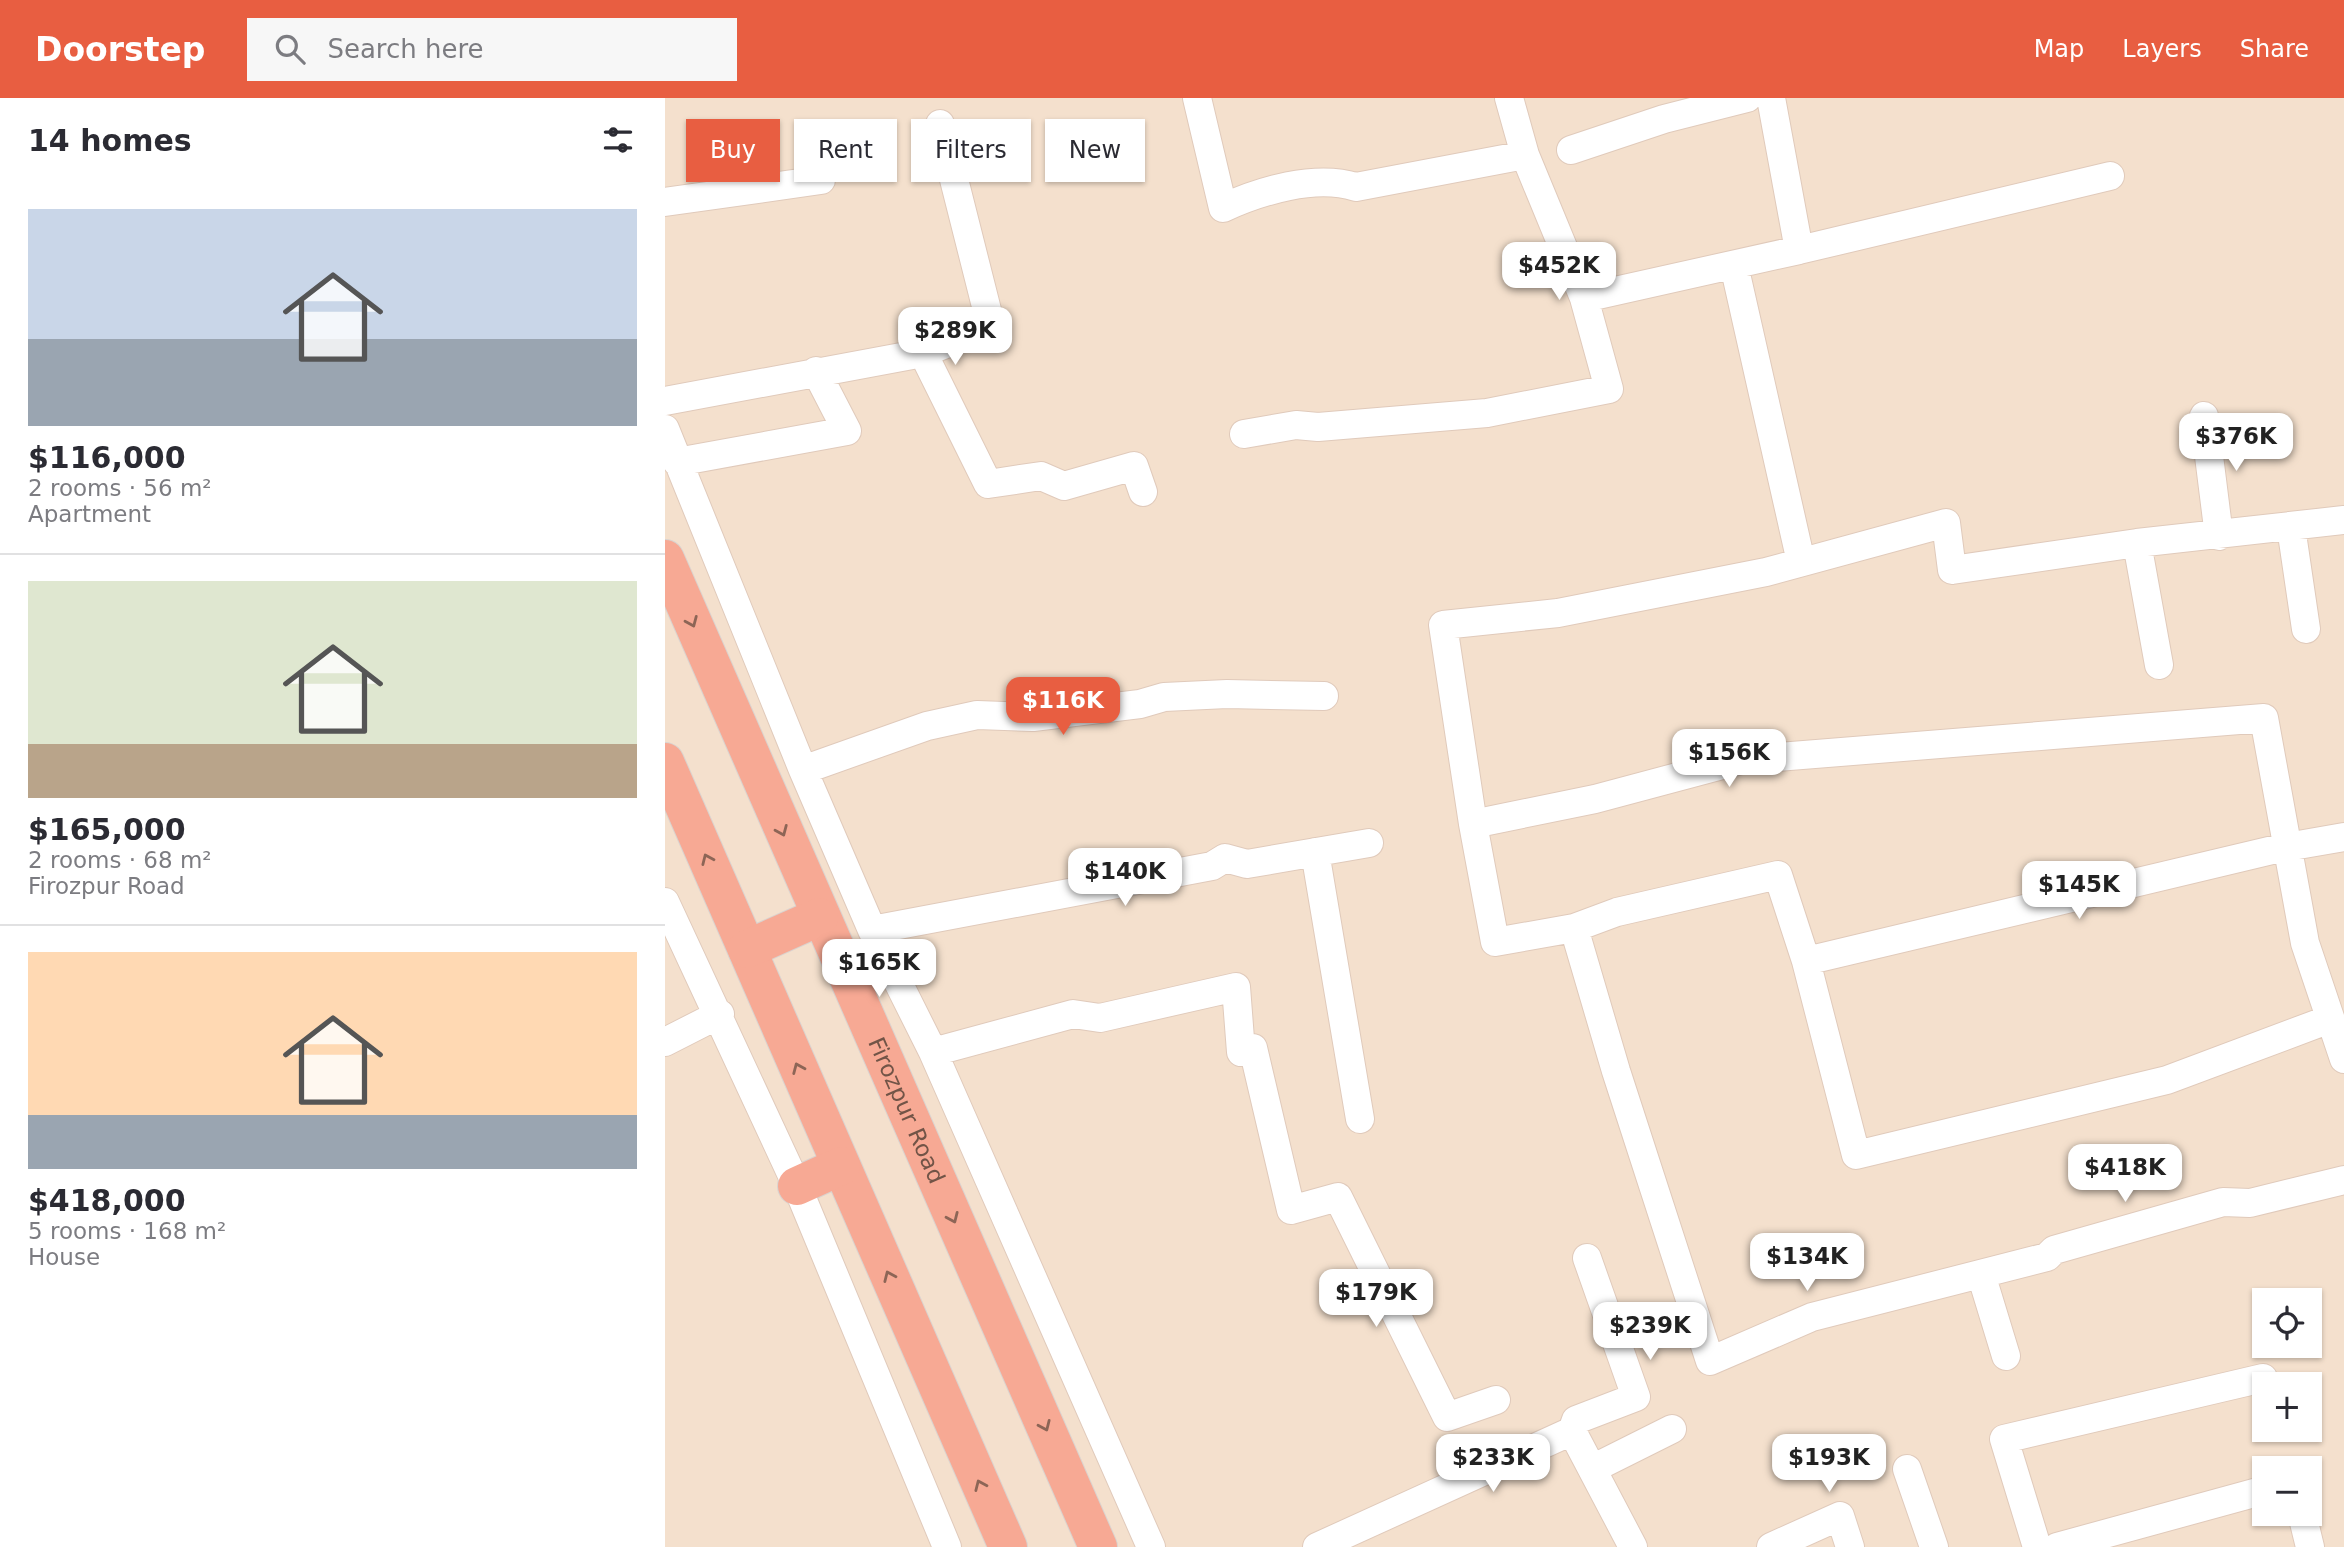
<!DOCTYPE html>
<html lang="en">
<head>
<meta charset="utf-8">
<style>
	body { margin:0; font-family:"DejaVu Sans",sans-serif; background:#f7f7f7; color:#2b2b33; height:100vh; display:flex; flex-direction:column; font-size:26px; white-space:nowrap }
	* { box-sizing:border-box; margin:0 }
	p { font-size:23px; color:#7c7c81 }
	.icon { flex:none; width:38px; height:38px; fill:none; stroke:currentColor; stroke-width:2; stroke-linecap:round; stroke-linejoin:round }
	.map { position:relative; flex:1; overflow:hidden }
	.side { display:flex; flex-direction:column; background:#fff; width:665px }
	.side>* { flex:none }
	.guide { position:absolute; left:21px; top:21px; width:665px; height:63px; display:flex; gap:14px }
	.controls { position:absolute; left:1587px; top:1190px; display:grid; gap:14px }
	.controls a { display:grid; place-items:center; width:70px; height:70px; border-radius:0px; background:#fff; box-shadow:0 2px 5px #0004; font-size:35px }
	.price { position:absolute; translate:-50% -60px; padding:0 16px; border-radius:14px; background:#fff; color:#222; font-size:23px; line-height:46px; filter:drop-shadow(0 2px 4px #0008) }
	.price::after { content:''; position:absolute; left:50%; top:42px; width:21px; height:16px; margin-left:-10px; background:inherit; clip-path:polygon(0 0,100% 0,50% 100%) }
	.price.current { background:#e85e41; color:#fff }
	ul { padding:0; list-style:none }
	li { display:grid; align-content:center; gap:14px; height:371px; padding:0 28px }
	li+li { border-top:2px solid #e1e1e2 }
	li span { display:grid; place-items:center; height:217px; border-radius:0px; color:#555 }
	li>.icon { margin-inline-start:auto }
	span .icon { width:126px; height:126px; fill:#fffc; stroke-width:1 }
	li b { font-size:30px }
	h2 { display:flex; justify-content:space-between; align-items:center; height:84px; padding:0 28px; font-size:30px }
	.pill { padding:0 24px; border-radius:0px; background:#fff; box-shadow:0 2px 5px #0004; font-size:24px; line-height:63px }
	.pill.current { background:#e85e41; color:#fff }
	header { display:flex; align-items:center; gap:42px; box-sizing:border-box; height:98px; padding:0 35px; background:#e85e41; color:#fff }
	header strong { font-size:33px }
	nav { display:flex; gap:38px; margin-inline-start:auto; font-size:24px }
	.search { width:490px; height:63px; background:#f7f7f7; display:flex; align-items:center; gap:18px; box-sizing:border-box; padding:0 24px; border-radius:0px; color:#7c7c81; font-size:26px }
	main { display:flex; flex:1; min-height:0 }
	.map>svg:first-child { display:block }
	.residential { fill:#f4e0cd; fill-rule:evenodd }
	.lines { fill:none; stroke-linecap:round; stroke-linejoin:round }
	.street-casing { stroke:#e0cabb; stroke-width:30 }
	.highway-casing { stroke:#dad3cf; stroke-width:40 }
	.street { stroke:#fff; stroke-width:28 }
	.highway { stroke:#f7a994; stroke-width:38 }
	.oneway { stroke:#8d6556 }
	.labels { text-anchor:middle; dominant-baseline:central; stroke-width:5; stroke-linejoin:round; paint-order:stroke }
	.street-label { font-size:23px; fill:#725447; stroke:#fff3e4 }
</style>
</head>
<body>
<header>
<strong>Doorstep</strong>
<div class="search"><svg class="icon" aria-label="search" viewBox="0 0 24 24"><circle cx="10" cy="10" r="6"/><path d="M15 15l6 6"/></svg>Search here</div>
<nav><a>Map</a><a>Layers</a><a>Share</a></nav>
</header>
<main>
<section class="side">
<h2>14 homes<svg class="icon" aria-label="filters" viewBox="0 0 24 24"><path d="M4 7h16M4 17h16"/><circle cx="9" cy="7" r="2"/><circle cx="15" cy="17" r="2"/></svg></h2>
<ul>
<li><span style="background:linear-gradient(#c9d6e8 60%,#9aa5b1 0)"><svg class="icon" aria-label="home" viewBox="0 0 24 24"><path d="M3 11l9-7 9 7M6 9v11h12V9"/></svg></span><div><b>$116,000</b><p>2 rooms · 56 m²</p><p>Apartment</p></div></li>
<li><span style="background:linear-gradient(#dfe7d0 75%,#b9a48a 0)"><svg class="icon" aria-label="home" viewBox="0 0 24 24"><path d="M3 11l9-7 9 7M6 9v11h12V9"/></svg></span><div><b>$165,000</b><p>2 rooms · 68 m²</p><p>Firozpur Road</p></div></li>
<li><span style="background:linear-gradient(#ffd9b3 75%,#9aa5b1 0)"><svg class="icon" aria-label="home" viewBox="0 0 24 24"><path d="M3 11l9-7 9 7M6 9v11h12V9"/></svg></span><div><b>$418,000</b><p>5 rooms · 168 m²</p><p>House</p></div></li>
</ul>
</section>
<div class="map">
<svg width="1679" height="1449" viewBox="0 0 1679 1449">
	<rect width="100%" height="100%" fill="#fcefde"/>
	<path class="residential" d="M0,0H1679V1449H0ZM1600,1202H1645V1248H1600ZM1600,1286H1645V1332H1600ZM1600,1370H1645V1416H1600Z"/>
	<g class="lines">
		<defs>
			<path id="street" d="M532,0L558,110C595,93 650,76 691,89L860,57L919,200L944,291L822,315L653,329L631,327L579,336
				M844,0L860,57
				M906,52L999,21L1082,0
				M0,104L156,82
				M1134,152L1445,78
				M1069,167L1136,464
				M919,200L1134,152L1106,0
				M258,255L323,386L376,378L399,388L469,368L478,394
				M0,303L258,255L326,228L275,26
				M1539,318L1554,438
				M0,331L138,672L207,832L268,954L486,1449
				M12,364L182,333L151,273
				M1626,429L1641,531
				M1472,445L1494,567
				M138,672L262,628L312,617L368,619L475,606L499,599L562,596L659,598
				M808,726L778,527L893,515L1101,474L1281,425L1287,472L1472,445L1679,422
				M650,754L695,1021
				M0,804L132,1088L282,1449
				M909,830L952,814L1113,777L1141,863L1191,1057L1502,982L1665,921
				M207,832L547,768L560,760L582,766L704,745
				M1141,863L1616,750L1679,739
				M0,944L55,916
				M268,954L408,916L435,920L571,889L576,954L588,950L626,1112L673,1099L782,1319L831,1302
				M1679,961L1640,845L1599,620L1076,662L930,701L808,726L830,844L909,830L951,973L1045,1263L1147,1219L1382,1159L1389,1152L1558,1104L1585,1105L1679,1082
				M1316,1176L1341,1258
				M907,1333L911,1322L971,1299L922,1160
				M927,1371L1007,1331
				M1242,1371L1269,1449
				M1637,1416L1645,1449
				M652,1449L907,1333L968,1449
				M1106,1449L1175,1418L1185,1449
				M1372,1449L1339,1341L1598,1280
				M1392,1449L1600,1392"/>
			<g id="highway">
				<path id="s1" d="M0,461L433,1449"/>
				<path d="M0,664L343,1449"/>
				<path d="M82,851L154,819"/>
				<path d="M132,1088L176,1068"/>
			</g>
		</defs>
		<use href="#street" class="street-casing"/>
		<use href="#highway" class="highway-casing"/>
		<use href="#street" class="street"/>
		<use href="#highway" class="highway"/>
	</g>
	<defs><path id="oneway-chevron" d="M-2-3.5L2.5 0L-2 3.5" fill="none" stroke-width="1.6" stroke-linecap="round" stroke-linejoin="round" transform="scale(1.75)"/></defs>
	<g class="oneway">
		<use href="#oneway-chevron" transform="translate(27 524) rotate(67)"/>
		<use href="#oneway-chevron" transform="translate(117 733) rotate(67)"/>
		<use href="#oneway-chevron" transform="translate(42 761) rotate(-114)"/>
		<use href="#oneway-chevron" transform="translate(133 970) rotate(-113)"/>
		<use href="#oneway-chevron" transform="translate(288 1120) rotate(66)"/>
		<use href="#oneway-chevron" transform="translate(224 1178) rotate(-114)"/>
		<use href="#oneway-chevron" transform="translate(380 1328) rotate(66)"/>
		<use href="#oneway-chevron" transform="translate(315 1387) rotate(-114)"/>
	</g>
	<g class="labels">
		<g class="street-label">
			<text stroke="none"><textPath href="#s1" startOffset="602">Firozpur Road</textPath></text>
		</g>
	</g>
</svg>
<div class="controls">
<a><svg class="icon" aria-label="locate" viewBox="0 0 24 24"><circle cx="12" cy="12" r="6"/><path d="M12 2v4M12 18v4M2 12h4M18 12h4"/></svg></a>
<a>+</a>
<a>−</a>
</div>
<b class="price" style="left:894px;top:204px">$452K</b>
<b class="price" style="left:290px;top:269px">$289K</b>
<b class="price" style="left:1571px;top:375px">$376K</b>
<b class="price current" style="left:398px;top:639px">$116K</b>
<b class="price" style="left:1064px;top:691px">$156K</b>
<b class="price" style="left:460px;top:810px">$140K</b>
<b class="price" style="left:1414px;top:823px">$145K</b>
<b class="price" style="left:214px;top:901px">$165K</b>
<b class="price" style="left:1460px;top:1106px">$418K</b>
<b class="price" style="left:1142px;top:1195px">$134K</b>
<b class="price" style="left:711px;top:1231px">$179K</b>
<b class="price" style="left:985px;top:1264px">$239K</b>
<b class="price" style="left:828px;top:1396px">$233K</b>
<b class="price" style="left:1164px;top:1396px">$193K</b>
<div class="guide">
<a class="pill current">Buy</a>
<a class="pill">Rent</a>
<a class="pill">Filters</a>
<a class="pill">New</a>
</div>
</div>
</main>
</body>
</html>
